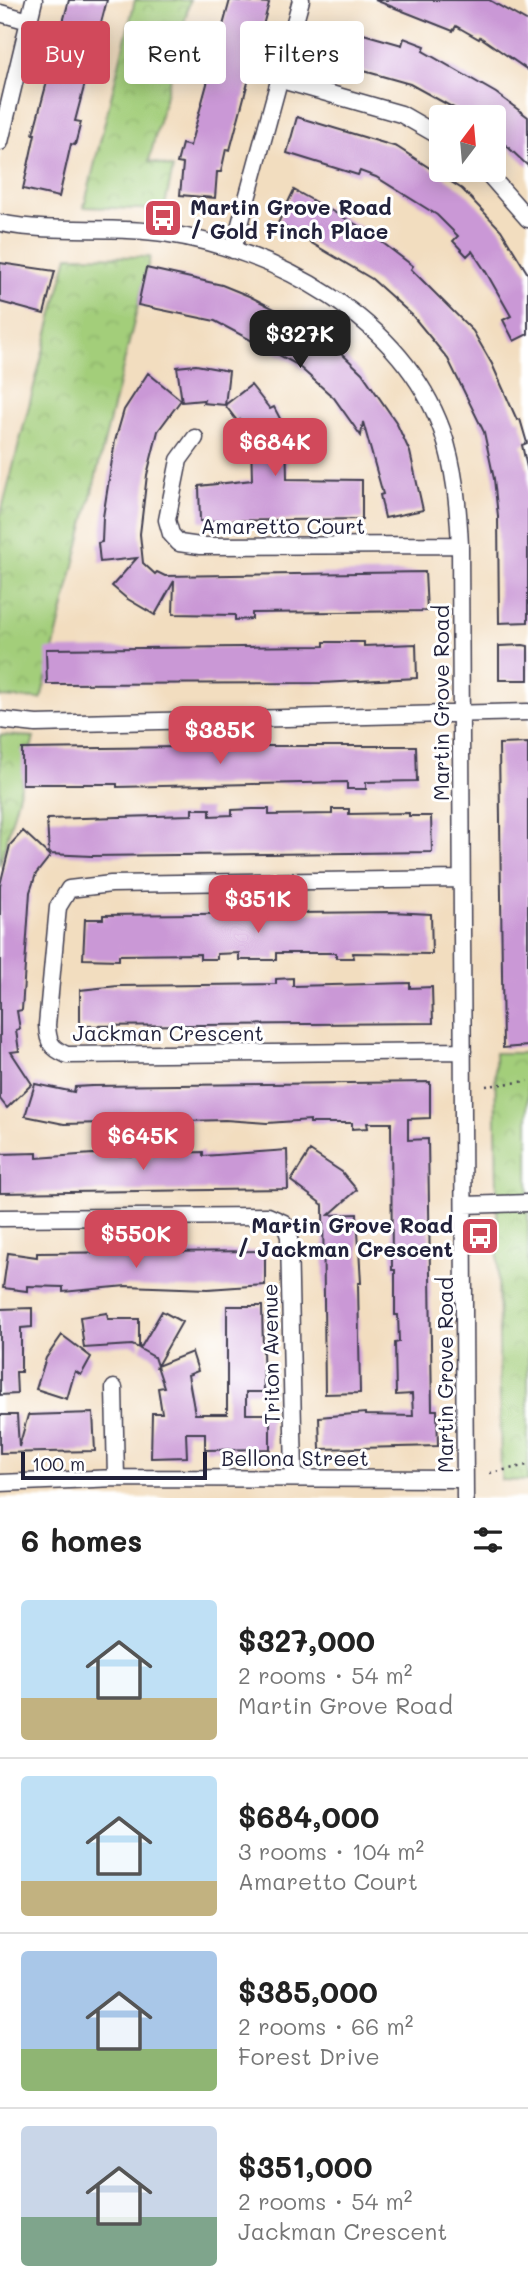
<!DOCTYPE html>
<html lang="en">
<head>
<meta charset="utf-8">
<style>
	body { margin:0; font-family:Mali,sans-serif; background:#f2f2f2; color:#222; height:100vh; display:flex; flex-direction:column; font-size:26px; white-space:nowrap }
	* { box-sizing:border-box; margin:0 }
	p { font-size:23px; color:#767676 }
	.icon { flex:none; width:38px; height:38px; fill:none; stroke:currentColor; stroke-width:2; stroke-linecap:round; stroke-linejoin:round }
	.map { position:relative; height:1498px; overflow:hidden }
	.side { display:flex; flex-direction:column; background:#fff; flex:1 }
	.side>* { flex:none }
	.guide { position:absolute; left:21px; top:21px; width:486px; height:63px; display:flex; gap:14px }
	.needle { width:46px; rotate:16deg }
	.tools { position:absolute; left:429px; top:105px; display:grid; gap:14px }
	.tools a { display:grid; place-items:center; width:77px; height:77px; border-radius:7px; background:#fff; box-shadow:0 4px 18px #0003; font-size:35px }
	.scale { position:absolute; left:21px; bottom:18px; width:186px; box-sizing:border-box; padding-left:7px; border:4px solid #22223b; border-top:0; font-size:19px; line-height:24px; white-space:nowrap; color:#22223b; -webkit-text-stroke:5px #fff; paint-order:stroke }
	.price { position:absolute; translate:-50% -60px; padding:0 16px; border-radius:14px; background:#d1495b; color:#fff; font-size:23px; line-height:46px; filter:drop-shadow(0 2px 4px #0008) }
	.price::after { content:''; position:absolute; left:50%; top:42px; width:21px; height:16px; margin-left:-10px; background:inherit; clip-path:polygon(0 0,100% 0,50% 100%) }
	.price.current { background:#222; color:#fff }
	ul { padding:0; list-style:none }
	li { display:flex; align-items:center; gap:21px; height:175px; padding:0 21px }
	li+li { border-top:2px solid #e0e0e0 }
	li span { display:grid; place-items:center; flex:none; width:196px; height:140px; border-radius:7px; color:#555 }
	li>.icon { margin-inline-start:auto }
	span .icon { width:84px; height:84px; fill:#fffc; stroke-width:1 }
	li b { font-size:30px }
	h2 { display:flex; justify-content:space-between; align-items:center; height:84px; padding:0 21px; font-size:30px }
	.tag { padding:0 24px; border-radius:7px; background:#fff; box-shadow:0 4px 18px #0003; font-size:24px; line-height:63px }
	.tag.current { background:#d1495b; color:#fff }
	.map>svg:first-child { display:block }
	.park { fill:url(#park-crowns); stroke:#62785a; stroke-width:2 }
	.building { fill:#ca98d6 }
	.lines { fill:none; stroke-linecap:round; stroke-linejoin:round }
	.minor-casing { stroke:#413e4f; stroke-width:19 }
	.path { stroke:#413e4f; stroke-width:2.5; stroke-dasharray:2 5; stroke-linecap:butt }
	.minor { stroke:#fff; stroke-width:16 }
	.labels { text-anchor:middle; dominant-baseline:central; stroke-width:6; stroke-linejoin:round; paint-order:stroke }
	.poi-label { font-size:21px; font-weight:bold; fill:#22223b; stroke:#fff; text-anchor:start }
	.street-label { font-size:21px; fill:#22223b; stroke:#fff }
</style>
</head>
<body>
<div class="map">
<svg width="528" height="1498" viewBox="0 0 528 1498">
	<defs>
		<pattern id="park-crowns" width="20" height="18" patternUnits="userSpaceOnUse" patternTransform="scale(1.75)"><rect width="20" height="18" fill="#a3ce7a"/><path d="M2 6a3 3 0 1 1 6 0M12 15a3 3 0 1 1 6 0" fill="none" stroke="#8cb16a"/></pattern>
	</defs>
	<rect width="100%" height="100%" fill="#fff"/>
	<filter id="ink" filterUnits="userSpaceOnUse"><feTurbulence type="fractalNoise" baseFrequency=".0143" numOctaves="2"/><feDisplacementMap in="SourceGraphic" scale="14" xChannelSelector="R" yChannelSelector="G"/><feConvolveMatrix kernelMatrix="1 2 1 2 8 2 1 2 1" color-interpolation-filters="sRGB"/></filter>
	<filter id="wash" filterUnits="userSpaceOnUse"><feTurbulence type="fractalNoise" baseFrequency=".00686" numOctaves="4" result="noise"/><feDisplacementMap in="SourceGraphic" scale="28" xChannelSelector="R" yChannelSelector="G"/><feGaussianBlur stdDeviation="1.57" result="paint"/><feColorMatrix in="noise" values="0 0 0 0 0 0 0 0 0 0 0 0 0 0 0 0 0 1.4 0 .05"/><feComposite in="paint" operator="in"/></filter>
	<g filter="url(#wash)">
		<rect width="100%" height="100%" fill="#f2ddbf"/>
		<path class="park" d="M135,0H190L149,161L173,168L164,210L84,207Z
			M68,256L150,257L41,699L0,697V517Z
			M0,735L34,737L0,865Z
			M495,1053H528V1481L501,1480Z"/>
		<g id="blocks">
			<path class="building" d="M69,0H107L75,121L81,122L75,145L71,144L59,197L23,189L35,134H33Z
				M230,0L269,3L230,150L226,149L221,172H217L215,198L180,195L183,164L177,163L182,144L190,146Z
				M375,0H489L528,22V70L480,37L479,39L456,26L453,31Z
				M321,22L402,45L404,38L425,46L423,51L496,93L528,117V166L494,134V117H470L410,84L311,56Z
				M297,117L397,147L462,189L501,230L528,274V334L514,341L503,320L511,316L486,272L472,251L467,256L453,241L458,236L437,215L376,177L360,171L358,175L287,153Z
				M294,190L366,230L413,266L411,269L473,331L492,364L517,420L520,419L527,443L522,445L528,472V622L499,623L498,516L494,479L484,432L448,359L412,315L372,279L278,223Z
				M0,263L55,271L44,314L0,302Z
				M146,268L222,285L249,296L296,320L341,353L362,373L396,422L410,452L423,510L385,518L380,495L383,494L363,422L361,436L334,398L296,364L215,321L138,305Z
				M196,365L229,371L225,405L203,403L204,400L182,402L177,367Z
				M148,373L181,400L158,431L147,475L140,534L143,563L155,574L157,572L165,576L425,572L427,611L252,613V619L235,620V615L173,614L174,581L155,615L126,598L112,586L137,558L100,562L98,543L102,542L103,517L115,441L124,410Z
				M251,385L270,409L274,407L286,430L287,479L362,480V519L200,521L199,486L252,480L251,439L240,420L238,422L225,405Z
				M324,642H364V646L416,644L417,678L321,683L47,684L46,649L324,646Z
				M523,645L528,646V680H499V646Z
				M528,743V1046L503,1048L499,744Z
				M272,746H416L417,781L366,782V789H347V782L117,787V784H22V749Z
				M192,809H210V816L232,815V810L253,809H269V815L332,814V809H349V814L409,813V816H431L432,852L92,856L49,854L47,819L192,815Z
				M23,831L50,856L36,874L30,892L22,1010L17,1011L20,1029L16,1030L19,1051L11,1052L32,1084L7,1108L0,1099V885L10,845Z
				M391,912L431,914L432,954L353,953L354,958H336V953H276V960H239V953L217,954V959H200V954L119,955V960L83,959L85,919H103V915Z
				M293,978V986L410,983V988L432,987L433,1023L80,1026V990L118,986L276,984V979Z
				M430,1082V1118L408,1119V1140L428,1139L432,1410H437L438,1446L320,1449L319,1417L365,1413V1415L413,1416L412,1394L396,1395L395,1343L399,1342L398,1315H395V1270H392L391,1123H367L368,1128L352,1129V1123H310V1120L267,1123L225,1120L64,1124L25,1116L35,1084L74,1092L75,1087L92,1086Z
				M177,1150V1153L203,1152V1156L287,1150L288,1189L0,1193V1154L37,1153V1158L93,1154L152,1157V1151Z
				M310,1151L342,1172L357,1190L329,1215L357,1214L361,1283H358L360,1393L325,1394L323,1205L291,1181Z
				M265,1251V1285L208,1289L126,1286L63,1292V1287L27,1286V1291L3,1288L8,1253L37,1257V1253Z
				M227,1306H262L264,1392H246V1414H270V1449L205,1450V1433H186L187,1457L151,1458L152,1413H162L158,1388L164,1387L154,1357L140,1349L162,1311L182,1322L157,1366L192,1352L198,1371L188,1375L195,1414H227Z
				M32,1308V1327L21,1328V1372H16L17,1394L0,1395V1309Z
				M107,1313L108,1319H139V1348L132,1345L84,1348L80,1317Z
				M62,1335L91,1357L81,1375L75,1371L67,1399L36,1389L46,1358Z
				M93,1413L95,1451L0,1453V1415H17L19,1447L28,1415Z"/>
		</g>
	</g>
	<g filter="url(#ink)">
		<use href="#blocks" fill-opacity="0" stroke="#413e4f" stroke-width="2"/>
		<g class="lines">
			<defs>
				<path id="minor" d="M0,13L29,21
					M278,79L401,114L441,137
					M0,142L34,0
					M485,170L528,219
					M0,223C54,234 110,225 164,233C276,250 401,318 442,430C455,468 458,505 460,545L465,1498
					M233,250L301,0
					M195,438L179,460L167,520L171,534L179,543L200,546L460,545
					M0,720L36,724L528,712
					M461,879L111,884L69,889L58,907L47,1025C48,1043 51,1048 67,1055L463,1051
					M465,1205L528,1203
					M0,1218L268,1216L284,1223L289,1236L294,1477
					M114,1388L116,1478
					M0,1483L116,1478L464,1479"/>
			</defs>
			<use href="#minor" class="minor-casing"/>
			<path class="path" d="M486,1086L528,1081
				M490,1473L528,1465"/>
			<use href="#minor" class="minor"/>
		</g>
	</g>
	<defs>
		<symbol id="bus-square" viewBox="-11 -11 22 22"><rect x="-9" y="-9" width="18" height="18" rx="4" fill="#d1495b" stroke="#fff"/><path d="M-5-6H5V4H4V6H2V4H-2V6H-4V4H-5ZM-3.5-4V0h7V-4ZM-3.5 1.2v1.5H-2V1.2ZM2 1.2v1.5H3.5V1.2Z" fill="#fff"/></symbol>
	</defs>
	<g fill-rule="evenodd">
		<use href="#bus-square" x="141" y="196" width="44" height="44"/>
		<use href="#bus-square" x="458" y="1214" width="44" height="44"/>
	</g>
	<g class="labels">
		<g class="poi-label">
			<text x="190" y="206">Martin Grove Road<tspan x="190" dy="24">/ Gold Finch Place</tspan></text>
			<text x="453" y="1224" text-anchor="end">Martin Grove Road<tspan x="453" dy="24">/ Jackman Crescent</tspan></text>
		</g>
		<g class="street-label">
			<text x="283" y="525">Amaretto Court</text>
			<text transform="translate(440 703) rotate(-90)">Martin Grove Road</text>
			<text x="168" y="1032">Jackman Crescent</text>
			<text transform="translate(270 1354) rotate(-91)">Triton Avenue</text>
			<text transform="translate(444 1375) rotate(-90)">Martin Grove Road</text>
			<text x="295" y="1457">Bellona Street</text>
		</g>
	</g>
</svg>
<div class="tools">
<a><svg class="needle" viewBox="-14 -14 28 28"><path d="M0-13l5 13h-10z" fill="#e53935"/><path d="M0 13l5-13h-10z" fill="#767676"/></svg></a>
</div>
<div class="scale">100 m</div>
<b class="price current" style="left:300px;top:370px">$327K</b>
<b class="price" style="left:275px;top:478px">$684K</b>
<b class="price" style="left:220px;top:766px">$385K</b>
<b class="price" style="left:258px;top:935px">$351K</b>
<b class="price" style="left:143px;top:1172px">$645K</b>
<b class="price" style="left:136px;top:1270px">$550K</b>
<div class="guide">
<a class="tag current">Buy</a>
<a class="tag">Rent</a>
<a class="tag">Filters</a>
</div>
</div>
<section class="side">
<h2>6 homes<svg class="icon" aria-label="filters" viewBox="0 0 24 24"><path d="M4 7h16M4 17h16"/><circle cx="9" cy="7" r="2"/><circle cx="15" cy="17" r="2"/></svg></h2>
<ul>
<li><span style="background:linear-gradient(#bfe0f5 70%,#c2b280 0)"><svg class="icon" aria-label="home" viewBox="0 0 24 24"><path d="M3 11l9-7 9 7M6 9v11h12V9"/></svg></span><div><b>$327,000</b><p>2 rooms · 54 m²</p><p>Martin Grove Road</p></div></li>
<li><span style="background:linear-gradient(#bfe0f5 75%,#c2b280 0)"><svg class="icon" aria-label="home" viewBox="0 0 24 24"><path d="M3 11l9-7 9 7M6 9v11h12V9"/></svg></span><div><b>$684,000</b><p>3 rooms · 104 m²</p><p>Amaretto Court</p></div></li>
<li><span style="background:linear-gradient(#a9c7e8 70%,#8fb573 0)"><svg class="icon" aria-label="home" viewBox="0 0 24 24"><path d="M3 11l9-7 9 7M6 9v11h12V9"/></svg></span><div><b>$385,000</b><p>2 rooms · 66 m²</p><p>Forest Drive</p></div></li>
<li><span style="background:linear-gradient(#c9d6e8 65%,#7fa58c 0)"><svg class="icon" aria-label="home" viewBox="0 0 24 24"><path d="M3 11l9-7 9 7M6 9v11h12V9"/></svg></span><div><b>$351,000</b><p>2 rooms · 54 m²</p><p>Jackman Crescent</p></div></li>
</ul>
</section>
</body>
</html>
